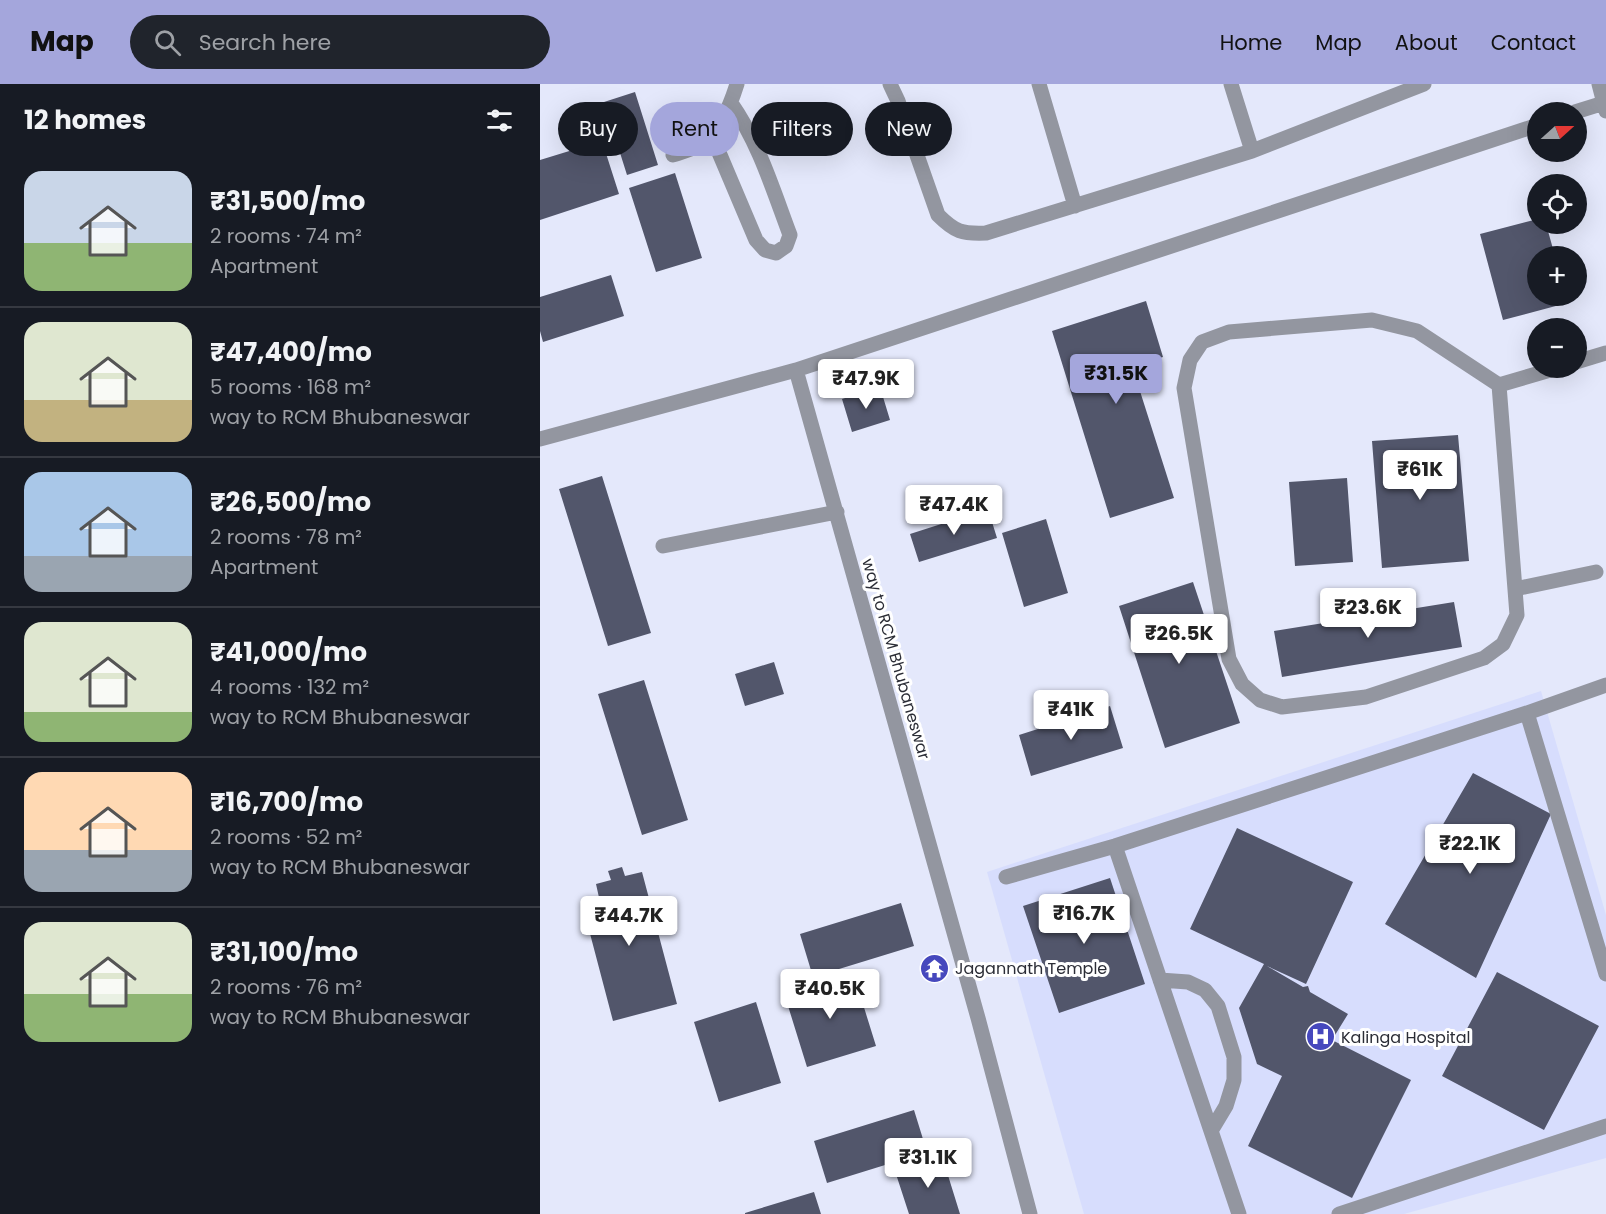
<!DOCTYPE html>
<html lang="en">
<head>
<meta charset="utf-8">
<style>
	body { margin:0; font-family:Poppins,sans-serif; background:#20242c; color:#f1f3f6; height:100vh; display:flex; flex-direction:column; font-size:22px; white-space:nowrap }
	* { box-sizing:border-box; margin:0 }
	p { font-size:20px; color:#9ea1a6 }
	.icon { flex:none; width:33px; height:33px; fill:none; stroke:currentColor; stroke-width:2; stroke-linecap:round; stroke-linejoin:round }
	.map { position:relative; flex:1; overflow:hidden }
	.side { display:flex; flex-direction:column; background:#171b24; width:540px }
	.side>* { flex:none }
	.guide { position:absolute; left:18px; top:18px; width:570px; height:54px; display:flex; gap:12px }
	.needle { width:39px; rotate:69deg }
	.buttons { position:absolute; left:987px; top:18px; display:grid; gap:12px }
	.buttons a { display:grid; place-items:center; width:60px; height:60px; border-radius:50%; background:#171b24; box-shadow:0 6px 24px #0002; font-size:30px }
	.price { position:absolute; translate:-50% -51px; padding:0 14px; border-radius:6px; background:#fff; color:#222; font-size:20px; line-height:39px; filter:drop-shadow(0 2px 3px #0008) }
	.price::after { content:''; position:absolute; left:50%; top:36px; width:18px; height:14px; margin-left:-9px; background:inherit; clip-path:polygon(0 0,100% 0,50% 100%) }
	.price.current { background:#a4a6dc; color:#111 }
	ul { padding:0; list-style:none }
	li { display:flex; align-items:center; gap:18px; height:150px; padding:0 24px }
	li+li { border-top:2px solid #363941 }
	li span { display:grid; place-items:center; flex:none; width:168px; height:120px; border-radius:18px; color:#555 }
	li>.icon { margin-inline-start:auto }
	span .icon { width:72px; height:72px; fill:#fffc; stroke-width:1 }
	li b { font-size:26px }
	h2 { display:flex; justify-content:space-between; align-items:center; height:72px; padding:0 24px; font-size:26px }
	.pill { padding:0 21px; border-radius:27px; background:#171b24; box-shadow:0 6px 24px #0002; font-size:21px; line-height:54px }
	.pill.current { background:#a4a6dc; color:#111 }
	header { display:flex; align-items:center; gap:36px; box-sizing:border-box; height:84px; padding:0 30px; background:#a4a6dc; color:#111 }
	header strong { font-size:28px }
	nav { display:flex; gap:33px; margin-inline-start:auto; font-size:21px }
	.search { width:420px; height:54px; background:#20242c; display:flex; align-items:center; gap:15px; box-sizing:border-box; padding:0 21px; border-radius:33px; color:#9ea1a6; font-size:22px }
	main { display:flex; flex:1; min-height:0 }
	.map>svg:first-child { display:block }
	.built { fill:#d7ddfd }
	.building { fill:#52566b }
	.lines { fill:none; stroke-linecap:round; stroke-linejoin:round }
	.minor { stroke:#9396a0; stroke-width:15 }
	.labels { text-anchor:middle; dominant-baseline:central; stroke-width:6; stroke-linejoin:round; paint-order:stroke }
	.street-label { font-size:16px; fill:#2b2d36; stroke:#fff }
	.poi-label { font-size:16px; fill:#2b2d36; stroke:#fff; text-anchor:start }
</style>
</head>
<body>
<header>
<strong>Map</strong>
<div class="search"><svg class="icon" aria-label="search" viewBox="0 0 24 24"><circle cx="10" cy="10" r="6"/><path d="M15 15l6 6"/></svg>Search here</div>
<nav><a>Home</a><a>Map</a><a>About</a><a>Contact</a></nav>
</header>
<main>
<section class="side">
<h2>12 homes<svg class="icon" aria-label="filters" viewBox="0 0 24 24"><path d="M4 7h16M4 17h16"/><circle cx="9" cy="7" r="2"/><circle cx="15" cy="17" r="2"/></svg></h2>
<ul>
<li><span style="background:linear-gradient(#c9d6e8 60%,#8fb573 0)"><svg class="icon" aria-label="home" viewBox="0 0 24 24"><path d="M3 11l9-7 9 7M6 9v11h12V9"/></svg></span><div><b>₹31,500/mo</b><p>2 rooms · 74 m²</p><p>Apartment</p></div></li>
<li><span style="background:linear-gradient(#dfe7d0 65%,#c2b280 0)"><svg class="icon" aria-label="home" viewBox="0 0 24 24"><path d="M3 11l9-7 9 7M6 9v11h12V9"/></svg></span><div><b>₹47,400/mo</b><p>5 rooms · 168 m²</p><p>way to RCM Bhubaneswar</p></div></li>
<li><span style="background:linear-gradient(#a9c7e8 70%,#9aa5b1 0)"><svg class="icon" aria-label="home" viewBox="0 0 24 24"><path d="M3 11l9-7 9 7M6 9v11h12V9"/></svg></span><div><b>₹26,500/mo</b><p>2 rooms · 78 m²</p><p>Apartment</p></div></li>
<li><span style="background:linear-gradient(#dfe7d0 75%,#8fb573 0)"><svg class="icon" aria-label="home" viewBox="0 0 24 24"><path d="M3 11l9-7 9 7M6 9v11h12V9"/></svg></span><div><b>₹41,000/mo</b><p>4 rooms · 132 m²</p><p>way to RCM Bhubaneswar</p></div></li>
<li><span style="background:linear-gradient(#ffd9b3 65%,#9aa5b1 0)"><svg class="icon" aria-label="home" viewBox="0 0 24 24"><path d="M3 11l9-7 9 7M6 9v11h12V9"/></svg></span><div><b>₹16,700/mo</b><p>2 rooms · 52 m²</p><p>way to RCM Bhubaneswar</p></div></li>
<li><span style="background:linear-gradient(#dfe7d0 60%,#8fb573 0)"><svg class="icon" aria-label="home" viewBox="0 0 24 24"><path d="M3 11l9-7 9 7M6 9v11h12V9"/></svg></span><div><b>₹31,100/mo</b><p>2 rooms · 76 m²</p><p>way to RCM Bhubaneswar</p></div></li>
</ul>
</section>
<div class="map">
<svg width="1066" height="1130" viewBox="0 0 1066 1130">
	<rect width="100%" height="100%" fill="#e4e8fb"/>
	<path class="built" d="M1001,607L1066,831V1074L864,1130H544L447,788Z"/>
	<path class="building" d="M95,8L118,81L87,91L64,18Z
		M62,57L79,110L0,136V76Z
		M135,89L162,174L116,188L89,104Z
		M998,135V140H1006L1015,172H998V212H1025L1027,219L963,236L940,150Z
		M71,191L84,232L3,258L0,247V213Z
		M606,217L623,273L592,282L634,414L570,434L512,247Z
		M340,303L350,336L312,348L302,315Z
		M918,351L929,477L842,484L832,357Z
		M62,392L111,549L68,562L19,405Z
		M807,394L813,478L755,482L749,398Z
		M448,425L457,454L379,478L370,450Z
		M506,435L528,509L484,523L462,449Z
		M653,498L700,639L625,664L579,522Z
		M914,518L922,563L742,593L734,547Z
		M234,578L244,610L205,622L195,590Z
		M104,596L148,736L102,751L58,610Z
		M570,622L583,664L491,692L479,651Z
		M933,689L1011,730L936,894L845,840Z
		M697,744L813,798L766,900L727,882L763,903L768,902L770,908L808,930L792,956L871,996L812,1114L708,1062L742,992L717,980L699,924L724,880L650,845Z
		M82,783L85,792L102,788L137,920L73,937L43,823L60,818L56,800L71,796L68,787Z
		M570,794L605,900L519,929L483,822Z
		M361,819L374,862L273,893L260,850Z
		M313,888L336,962L267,983L244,909Z
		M957,888L1059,942L1004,1046L902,992Z
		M216,918L241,999L179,1018L154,938Z
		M374,1026L387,1068L287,1099L274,1057Z
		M402,1072L420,1130H369L355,1087Z
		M274,1108L281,1130H205V1129Z"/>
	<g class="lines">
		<path class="minor" d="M350,0L358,17L398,131C415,148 422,150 446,149L712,67L884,0
			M499,0L535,122
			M691,0L712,67
			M1059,0L1066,27
			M1035,28L1064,19
			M172,52L216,156L225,166L236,169L246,162L250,151C233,106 219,59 191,19
			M133,71C142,68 152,65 160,61C180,48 190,22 197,0
			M1036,278L1066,269
			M256,286L998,41
			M959,301L977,531L963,560L944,574L826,613L742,623L720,616L702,600L689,575L644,304L650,276L662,258L689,248L832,236L877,247L959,301L1017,284
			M0,355L256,286L438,934L490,1130
			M123,462L297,428
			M975,505L1056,488
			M987,629L1066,890
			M575,762L699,1130
			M466,793L575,762L987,629L1066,601
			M620,896L648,898L665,906L678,922L694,973V996L686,1022L671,1047
			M799,1130L1066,1042"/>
	</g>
	<defs>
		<symbol id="temple-disc" viewBox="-11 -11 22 22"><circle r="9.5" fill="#4648bd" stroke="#fff"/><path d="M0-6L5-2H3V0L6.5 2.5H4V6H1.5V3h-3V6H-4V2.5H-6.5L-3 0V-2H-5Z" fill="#fff"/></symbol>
		<symbol id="hospital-disc" viewBox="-11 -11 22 22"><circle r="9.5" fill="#4648bd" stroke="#fff"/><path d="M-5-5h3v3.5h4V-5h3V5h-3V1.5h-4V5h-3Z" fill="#fff"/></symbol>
	</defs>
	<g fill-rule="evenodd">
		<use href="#temple-disc" x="378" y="868" width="33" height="33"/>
		<use href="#hospital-disc" x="764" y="936" width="33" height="33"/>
	</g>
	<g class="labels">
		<g class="street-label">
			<text transform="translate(356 575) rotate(74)">way to RCM Bhubaneswar</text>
		</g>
		<g class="poi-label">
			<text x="415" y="884">Jagannath Temple</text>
			<text x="801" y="953">Kalinga Hospital</text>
		</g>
	</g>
</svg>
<div class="buttons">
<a><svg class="needle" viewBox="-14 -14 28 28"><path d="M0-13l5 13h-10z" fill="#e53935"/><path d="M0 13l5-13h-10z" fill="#9ea1a6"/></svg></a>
<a><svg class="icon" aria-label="locate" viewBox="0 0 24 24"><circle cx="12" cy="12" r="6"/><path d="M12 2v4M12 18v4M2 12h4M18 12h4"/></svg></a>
<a>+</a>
<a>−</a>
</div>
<b class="price current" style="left:576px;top:321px">₹31.5K</b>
<b class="price" style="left:326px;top:326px">₹47.9K</b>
<b class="price" style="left:880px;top:417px">₹61K</b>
<b class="price" style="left:414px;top:452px">₹47.4K</b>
<b class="price" style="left:828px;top:555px">₹23.6K</b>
<b class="price" style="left:639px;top:581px">₹26.5K</b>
<b class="price" style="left:531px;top:657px">₹41K</b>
<b class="price" style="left:930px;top:791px">₹22.1K</b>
<b class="price" style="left:544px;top:861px">₹16.7K</b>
<b class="price" style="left:89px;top:863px">₹44.7K</b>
<b class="price" style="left:290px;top:936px">₹40.5K</b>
<b class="price" style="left:388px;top:1105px">₹31.1K</b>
<div class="guide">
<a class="pill">Buy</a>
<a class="pill current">Rent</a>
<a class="pill">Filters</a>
<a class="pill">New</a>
</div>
</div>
</main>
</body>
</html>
